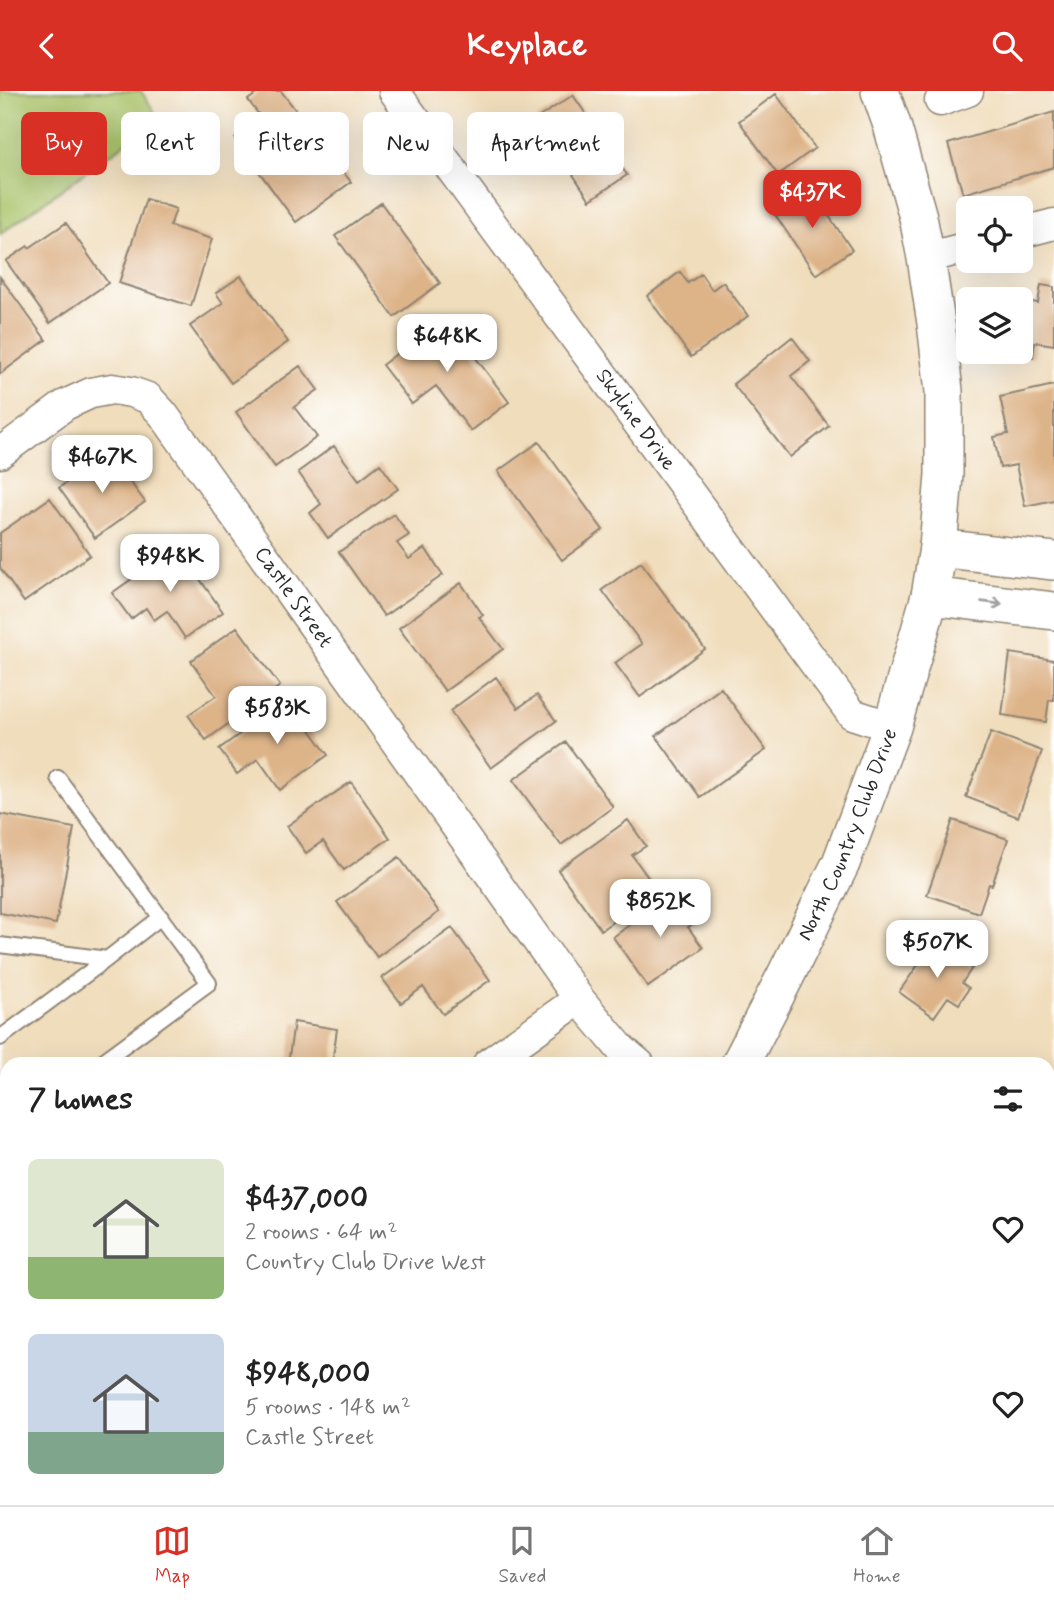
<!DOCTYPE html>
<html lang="en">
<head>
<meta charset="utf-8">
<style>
	body { margin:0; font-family:Mynerve,sans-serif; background:#f2f2f2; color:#222; height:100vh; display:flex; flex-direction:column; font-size:26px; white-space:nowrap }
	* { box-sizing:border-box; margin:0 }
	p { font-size:23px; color:#767676 }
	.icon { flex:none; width:38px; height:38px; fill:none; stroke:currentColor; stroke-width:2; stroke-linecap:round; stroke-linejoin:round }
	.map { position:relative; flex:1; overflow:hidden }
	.drawer { position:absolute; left:0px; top:966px; width:1055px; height:448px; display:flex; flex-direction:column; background:#fff; border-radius:21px 21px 0 0; box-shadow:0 7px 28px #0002 }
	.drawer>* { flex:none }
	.guide { position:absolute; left:21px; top:21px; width:700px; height:63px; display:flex; gap:14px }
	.controls { position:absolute; left:956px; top:105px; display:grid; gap:14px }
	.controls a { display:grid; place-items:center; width:77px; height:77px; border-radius:10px; background:#fff; box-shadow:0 7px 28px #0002; font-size:35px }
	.price { position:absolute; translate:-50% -60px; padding:0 16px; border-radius:14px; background:#fff; color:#222; font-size:23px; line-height:46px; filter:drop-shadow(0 2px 4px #0008) }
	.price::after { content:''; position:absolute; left:50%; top:42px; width:21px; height:16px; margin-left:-10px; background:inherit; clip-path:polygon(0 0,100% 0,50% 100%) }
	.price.selected { background:#d93025; color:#fff }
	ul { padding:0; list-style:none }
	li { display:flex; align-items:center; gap:21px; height:175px; padding:0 28px }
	li span { display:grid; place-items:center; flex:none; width:196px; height:140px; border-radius:10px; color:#555 }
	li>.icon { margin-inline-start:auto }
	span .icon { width:84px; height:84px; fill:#fffc; stroke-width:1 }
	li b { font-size:30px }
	h2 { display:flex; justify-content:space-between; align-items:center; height:84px; padding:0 28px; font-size:30px }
	.tag { padding:0 24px; border-radius:10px; background:#fff; box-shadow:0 7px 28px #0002; font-size:24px; line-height:63px }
	.tag.selected { background:#d93025; color:#fff }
	header { display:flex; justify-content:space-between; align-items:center; height:91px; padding:0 28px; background:#d93025; color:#fff; font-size:32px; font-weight:700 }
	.menu { display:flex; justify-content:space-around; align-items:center; height:98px; border-top:2px solid #e0e0e0; background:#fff; font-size:19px; color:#767676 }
	.menu a { display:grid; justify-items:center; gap:4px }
	.menu .selected { color:#d93025 }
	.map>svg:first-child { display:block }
	.green { fill:#aac46a; stroke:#6a784a; stroke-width:2 }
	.building { fill:#ddb388 }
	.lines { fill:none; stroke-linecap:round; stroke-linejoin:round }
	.service-casing { stroke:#8e8474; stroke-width:18 }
	.minor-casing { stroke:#8e8474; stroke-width:33 }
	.tertiary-casing { stroke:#8e8474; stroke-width:40 }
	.secondary-casing { stroke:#8e8474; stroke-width:42 }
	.service { stroke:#fff; stroke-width:14 }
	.minor { stroke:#fff; stroke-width:30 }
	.tertiary { stroke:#fff; stroke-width:37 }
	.secondary { stroke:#fff; stroke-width:38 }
	.oneway { stroke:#a0a0a0 }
	.labels { text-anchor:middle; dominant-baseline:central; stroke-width:5; stroke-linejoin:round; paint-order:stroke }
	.street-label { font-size:21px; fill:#2b2b2b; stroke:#fff }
</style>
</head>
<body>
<header><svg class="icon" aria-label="back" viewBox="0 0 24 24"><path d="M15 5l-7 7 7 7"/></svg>Keyplace<svg class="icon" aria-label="search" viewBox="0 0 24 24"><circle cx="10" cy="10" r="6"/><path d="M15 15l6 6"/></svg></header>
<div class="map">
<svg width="1054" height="1414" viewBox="0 0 1054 1414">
	<rect width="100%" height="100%" fill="#fff"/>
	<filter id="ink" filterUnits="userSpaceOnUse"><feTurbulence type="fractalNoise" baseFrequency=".0143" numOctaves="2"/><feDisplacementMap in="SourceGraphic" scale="14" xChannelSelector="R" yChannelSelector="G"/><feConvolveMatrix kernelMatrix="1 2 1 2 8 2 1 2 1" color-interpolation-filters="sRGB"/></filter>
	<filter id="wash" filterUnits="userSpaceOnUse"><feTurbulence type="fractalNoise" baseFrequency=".00686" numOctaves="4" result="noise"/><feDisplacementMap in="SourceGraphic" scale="28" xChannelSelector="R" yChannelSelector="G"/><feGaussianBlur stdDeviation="1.57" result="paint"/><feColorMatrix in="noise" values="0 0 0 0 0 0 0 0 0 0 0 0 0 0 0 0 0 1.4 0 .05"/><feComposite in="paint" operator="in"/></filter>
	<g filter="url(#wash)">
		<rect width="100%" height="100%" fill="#f0ddbc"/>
		<path class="green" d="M0,0H141L159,28L0,143Z"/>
		<g id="blocks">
			<path class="building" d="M260,0H281L351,91L296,131L235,48L262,28L248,9Z
				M776,3L815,57L778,84L739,30Z
				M573,4L627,84L590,109L536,28Z
				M1054,21V76L963,103L948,53Z
				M808,94L852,159L816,184L772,119Z
				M146,108L176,118L170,135L212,148L191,215L119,192Z
				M381,112L440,192L394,226L335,145Z
				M66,132L108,192L50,232L6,170L28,155L29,157Z
				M680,181L688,192L701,183L712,199L723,191L748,225L691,266L647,205Z
				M241,185L288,251L231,292L190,235L223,212L216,202Z
				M0,186L46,249L0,283Z
				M1041,194L1054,196V254L1035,251L1033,266L1008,262V261H1020V209L1038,212Z
				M445,226L509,311L471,340L436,295L412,313L382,274Z
				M792,246L810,270L791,285L829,335L790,366L733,293Z
				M300,275L318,299L294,316L317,346L275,376L236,321Z
				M1054,294V409L1025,415L1016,374L1000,377L994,346L1008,343L1000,306Z
				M539,351L603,439L562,469L498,380Z
				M334,355L359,389L380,373L398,398L328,447L310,422L321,413L298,381Z
				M108,361L145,411L95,447L59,397Z
				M50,407L90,464L24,511L0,477V442Z
				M394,423L409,444L397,452L409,468L425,457L443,484L384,525L339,461Z
				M177,456L223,521L185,547L167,520L154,529L146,517L131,528L112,502Z
				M641,471L705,558L640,606L615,572L642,553L602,499Z
				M461,492L483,524L479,526L503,558L445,600L399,537Z
				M237,536L280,595L206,649L188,624L216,605L191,570Z
				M1010,562L1054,569V609H1049L1046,631L1002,624Z
				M496,586L518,617L537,604L556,630L491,677L450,620Z
				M721,597L766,659L700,706L656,645Z
				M288,608L328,664L280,699L258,668L237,683L219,658Z
				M991,641L1042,660L1018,726L966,706Z
				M566,651L613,716L561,754L513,689Z
				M351,691L390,747L344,779L323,750L306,762L287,735Z
				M0,723L74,737L56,833L0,822Z
				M628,729L646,755L632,764L657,799L601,839L558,779Z
				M953,729L1008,748L992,794L989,793L979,822L927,804Z
				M399,766L439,821L377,866L337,811Z
				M678,800L699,829L688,836L703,857L648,896L613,846Z
				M452,837L490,889L443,923L423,896L401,912L382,887Z
				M935,850L972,877L962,892L969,897L959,913L948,906L934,926L899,901Z
				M294,931L337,938L332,973H288Z
				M1048,1129L1054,1133V1222L1048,1218V1169L1050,1166L1048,1165Z
				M100,1407H144L166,1411V1414H99Z
				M326,1407H376L371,1414H322Z
				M743,1407H767L778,1414H738Z"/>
		</g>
	</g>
	<g filter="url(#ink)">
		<use href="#blocks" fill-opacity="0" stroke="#8e8474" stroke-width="2"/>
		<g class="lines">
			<defs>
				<path id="service" d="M58,687L209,892L99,973
					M0,854L107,868L0,947
					M107,868L161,826
					M0,1046L7,1040
					M232,1414L234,1407"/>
				<g id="minor">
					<path id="s1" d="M394,0L852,623L892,636"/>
					<path d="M940,10L968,0"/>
					<path d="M1020,142L1054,133"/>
					<path d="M926,167L968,156"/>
					<path id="s2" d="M0,362L65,314L91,302L112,298L131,301L148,307L163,323L579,908L621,958L639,973"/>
					<path d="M488,973L579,908"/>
				</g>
				<g id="tertiary">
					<path d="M938,457L1054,470"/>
					<path d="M930,505L1054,520"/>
					<path id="s3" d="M740,973L785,886L841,772L892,636L930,505L938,457L944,384V300L936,232L926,167L918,126L892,34L880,0"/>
					<path d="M507,1414L511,1407"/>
				</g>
				<path id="secondary" d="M0,1238L7,1260
					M19,1414L20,1407"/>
			</defs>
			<use href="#service" class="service-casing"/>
			<use href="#minor" class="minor-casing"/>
			<use href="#tertiary" class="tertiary-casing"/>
			<use href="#secondary" class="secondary-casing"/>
			<use href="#service" class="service"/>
			<use href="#minor" class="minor"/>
			<use href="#tertiary" class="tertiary"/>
			<use href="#secondary" class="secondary"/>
		</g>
		<defs><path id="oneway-shaft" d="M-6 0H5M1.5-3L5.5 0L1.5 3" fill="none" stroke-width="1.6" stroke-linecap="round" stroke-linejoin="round" transform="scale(1.75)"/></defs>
		<use class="oneway" href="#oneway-shaft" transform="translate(992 512) rotate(7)"/>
	</g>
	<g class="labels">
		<g class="street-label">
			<text stroke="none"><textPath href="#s1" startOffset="408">Skyline Drive</textPath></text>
			<text stroke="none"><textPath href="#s2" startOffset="415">Castle Street</textPath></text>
			<text stroke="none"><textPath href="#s3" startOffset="254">North Country Club Drive</textPath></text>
		</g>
	</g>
</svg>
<div class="controls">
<a><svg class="icon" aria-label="locate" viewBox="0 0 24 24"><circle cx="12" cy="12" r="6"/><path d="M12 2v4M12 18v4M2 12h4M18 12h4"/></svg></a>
<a><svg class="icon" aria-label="layers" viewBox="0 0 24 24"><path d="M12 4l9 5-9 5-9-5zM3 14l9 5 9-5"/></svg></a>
</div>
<b class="price selected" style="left:812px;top:139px">$437K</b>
<b class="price" style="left:447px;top:283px">$648K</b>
<b class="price" style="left:102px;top:404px">$467K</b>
<b class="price" style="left:170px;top:503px">$948K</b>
<b class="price" style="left:277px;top:655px">$583K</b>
<b class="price" style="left:660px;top:848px">$852K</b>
<b class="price" style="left:937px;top:889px">$507K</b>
<div class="guide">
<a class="tag selected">Buy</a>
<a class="tag">Rent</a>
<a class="tag">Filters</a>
<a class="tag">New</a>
<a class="tag">Apartment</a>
</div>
<section class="drawer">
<h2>7 homes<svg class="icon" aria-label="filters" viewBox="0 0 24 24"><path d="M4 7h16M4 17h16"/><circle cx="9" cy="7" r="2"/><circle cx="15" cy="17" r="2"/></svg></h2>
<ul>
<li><span style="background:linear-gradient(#dfe7d0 70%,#8fb573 0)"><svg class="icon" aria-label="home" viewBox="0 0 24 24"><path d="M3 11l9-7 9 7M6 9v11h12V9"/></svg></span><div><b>$437,000</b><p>2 rooms · 64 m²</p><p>Country Club Drive West</p></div><svg class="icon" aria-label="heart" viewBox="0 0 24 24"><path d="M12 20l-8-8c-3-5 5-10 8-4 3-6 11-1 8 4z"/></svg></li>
<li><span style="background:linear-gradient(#c9d6e8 70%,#7fa58c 0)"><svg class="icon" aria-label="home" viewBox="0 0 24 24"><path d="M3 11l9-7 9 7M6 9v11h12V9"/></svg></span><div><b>$948,000</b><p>5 rooms · 148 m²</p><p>Castle Street</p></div><svg class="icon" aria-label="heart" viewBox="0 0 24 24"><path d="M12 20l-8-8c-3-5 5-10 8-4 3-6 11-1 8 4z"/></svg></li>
</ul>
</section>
</div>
<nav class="menu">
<a class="selected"><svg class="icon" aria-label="map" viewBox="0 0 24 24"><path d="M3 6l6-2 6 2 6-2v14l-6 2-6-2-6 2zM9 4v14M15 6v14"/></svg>Map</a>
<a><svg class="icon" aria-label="saved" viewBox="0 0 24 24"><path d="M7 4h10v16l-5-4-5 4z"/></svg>Saved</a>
<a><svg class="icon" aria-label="home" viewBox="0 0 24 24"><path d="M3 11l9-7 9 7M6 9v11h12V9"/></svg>Home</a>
</nav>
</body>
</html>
